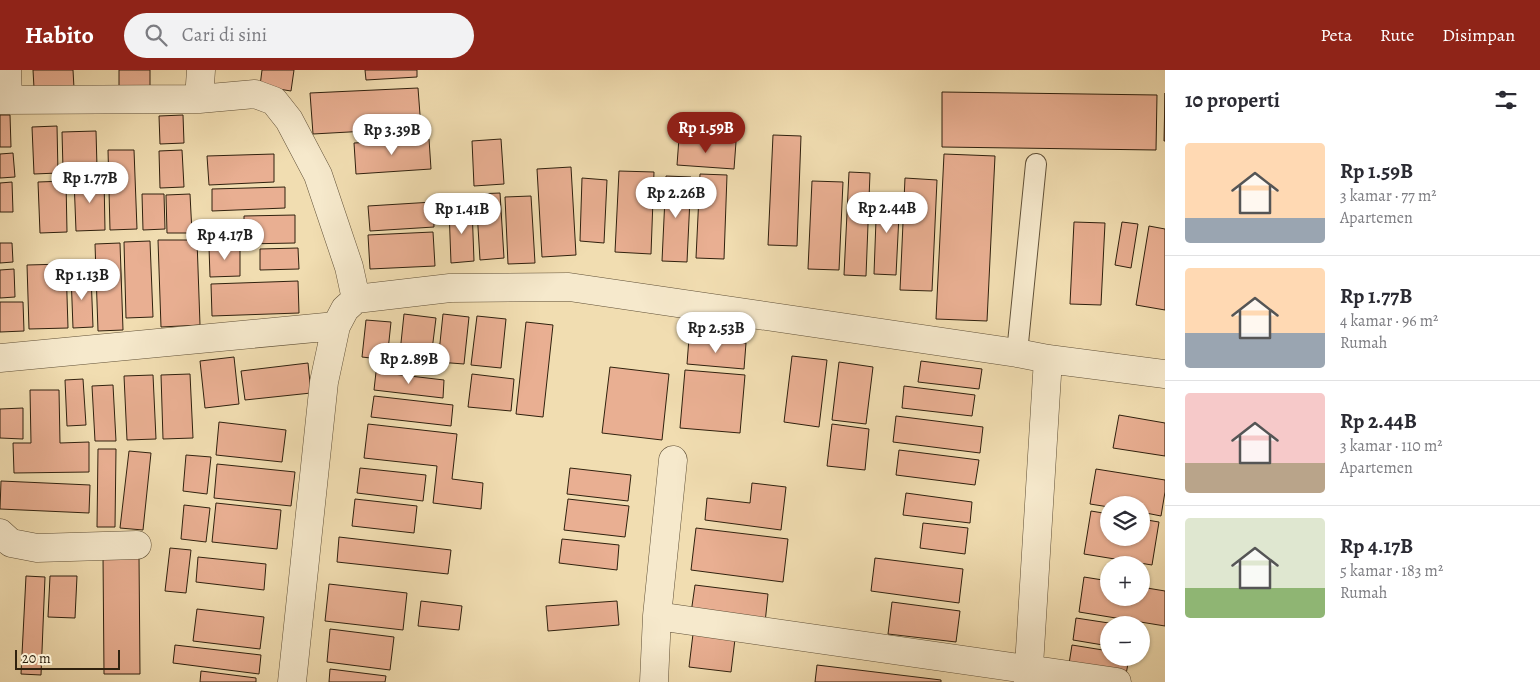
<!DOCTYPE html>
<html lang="id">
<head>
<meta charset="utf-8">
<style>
	body { margin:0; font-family:Alegreya,serif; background:#f2f2f3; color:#2b2b33; height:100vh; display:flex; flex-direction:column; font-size:19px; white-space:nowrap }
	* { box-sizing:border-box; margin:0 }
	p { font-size:16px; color:#7c7c81 }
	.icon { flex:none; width:28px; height:28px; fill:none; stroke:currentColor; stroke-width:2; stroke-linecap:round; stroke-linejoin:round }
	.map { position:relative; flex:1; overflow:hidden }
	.drawer { display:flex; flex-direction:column; background:#fff; width:375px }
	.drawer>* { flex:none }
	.fabs { position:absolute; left:1100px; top:426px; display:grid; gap:10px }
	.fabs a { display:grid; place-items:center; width:50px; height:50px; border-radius:50%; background:#fff; box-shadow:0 1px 4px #0004; font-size:25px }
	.scale { position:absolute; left:15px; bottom:12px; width:105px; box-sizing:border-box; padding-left:5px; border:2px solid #30210e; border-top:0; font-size:14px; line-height:18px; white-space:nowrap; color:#30210e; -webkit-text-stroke:4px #f6e9cc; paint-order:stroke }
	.price { position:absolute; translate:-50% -42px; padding:0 11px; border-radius:18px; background:#fff; color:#222; font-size:16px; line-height:32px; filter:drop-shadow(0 1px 2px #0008) }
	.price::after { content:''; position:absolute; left:50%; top:30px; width:15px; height:11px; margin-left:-8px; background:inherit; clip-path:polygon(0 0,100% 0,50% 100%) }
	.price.current { background:#8f2418; color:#fff }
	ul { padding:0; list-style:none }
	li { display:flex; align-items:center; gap:15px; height:125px; padding:0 20px }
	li+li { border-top:1px solid #e1e1e2 }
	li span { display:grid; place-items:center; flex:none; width:140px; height:100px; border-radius:5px; color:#555 }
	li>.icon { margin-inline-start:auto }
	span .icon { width:60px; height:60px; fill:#fffc; stroke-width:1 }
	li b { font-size:21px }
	h2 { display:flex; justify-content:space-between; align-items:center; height:60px; padding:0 20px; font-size:21px }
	header { display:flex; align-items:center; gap:30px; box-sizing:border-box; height:70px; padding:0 25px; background:#8f2418; color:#fff }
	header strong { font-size:24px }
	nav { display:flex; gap:28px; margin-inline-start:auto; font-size:18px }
	.search { width:350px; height:45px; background:#f2f2f3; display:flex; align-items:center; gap:12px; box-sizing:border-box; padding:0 18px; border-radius:28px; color:#7c7c81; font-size:19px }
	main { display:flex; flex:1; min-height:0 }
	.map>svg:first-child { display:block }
	.building { fill:#e9af92; stroke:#30210e }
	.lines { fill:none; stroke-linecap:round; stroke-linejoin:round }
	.service-casing { stroke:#605037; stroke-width:22 }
	.minor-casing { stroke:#605037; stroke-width:29 }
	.service { stroke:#f6e9cc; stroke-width:20 }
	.minor { stroke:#f6e9cc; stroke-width:28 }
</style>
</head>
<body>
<header>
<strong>Habito</strong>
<div class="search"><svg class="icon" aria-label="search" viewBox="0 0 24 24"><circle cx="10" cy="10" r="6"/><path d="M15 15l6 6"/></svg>Cari di sini</div>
<nav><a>Peta</a><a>Rute</a><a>Disimpan</a></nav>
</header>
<main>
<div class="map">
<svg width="1165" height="612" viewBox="0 0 1165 612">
	<rect width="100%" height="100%" fill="#f1ddb1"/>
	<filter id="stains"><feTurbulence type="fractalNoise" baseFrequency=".004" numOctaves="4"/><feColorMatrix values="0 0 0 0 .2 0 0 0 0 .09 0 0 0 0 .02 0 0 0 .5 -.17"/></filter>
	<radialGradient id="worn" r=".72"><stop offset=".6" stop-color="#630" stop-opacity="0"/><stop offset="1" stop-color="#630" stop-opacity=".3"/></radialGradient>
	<path class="building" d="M33,0H73L74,18H34Z
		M119,0H150V18H119Z
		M262,0H294L291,21L260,16Z
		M365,0H417V7L366,10Z
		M418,18L421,58L313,64L310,23Z
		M942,22L1157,25L1156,80L942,77Z
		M1165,23V71H1164Z
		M0,45H10L11,77H0Z
		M183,45L184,73L160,74L159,46Z
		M57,56L58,103L34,104L32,57Z
		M96,61L97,97L63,99L62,62Z
		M773,65L801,66L797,176L768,175Z
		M679,68L736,72L734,99L677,95Z
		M429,69L431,99L356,104L354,73Z
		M501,69L504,114L474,116L472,71Z
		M108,80H134L137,159L110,160Z
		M182,80L184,117L160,118L159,81Z
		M13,83L15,107L0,108V84Z
		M274,84V112L209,115L207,86Z
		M944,84L995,86L987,251L936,249Z
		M571,97L576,185L542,187L537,99Z
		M619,101L654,102L651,184L615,182Z
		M849,102L870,103L866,206L844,205Z
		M700,104L727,105L724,189L696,188Z
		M666,106L691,107L687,192L662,191Z
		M104,108L105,160L76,161L74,109Z
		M582,108L607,110L604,173L580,171Z
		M905,108L937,110L932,221L900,220Z
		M66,111L67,162L40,163L38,112Z
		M812,111L843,112L839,200L808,199Z
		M12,112L13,142H0V113Z
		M285,117V138L212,141V119Z
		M500,123L504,188L480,190L476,124Z
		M877,123L900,125L896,205L874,204Z
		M142,124H164L165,159L143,160Z
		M190,124L192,163H167L166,125Z
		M531,126L535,193L508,194L505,127Z
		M433,132L434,157L370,161L368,136Z
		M472,137L474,191L451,193L449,139Z
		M295,145V173L244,174V146Z
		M1074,152L1105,153L1101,235L1070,234Z
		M1122,152L1138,154L1131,198L1115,195Z
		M1149,156L1165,159V240L1136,235Z
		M433,162L435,196L370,199L368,165Z
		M158,170H197L200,255L161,257Z
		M150,171L153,247L126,248L124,172Z
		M0,173H12L13,192L0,193Z
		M120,173L123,260L98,261L95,174Z
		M240,176V206L210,207L209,177Z
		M298,178L299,199L260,200V179Z
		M66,194L68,258L29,259L27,195Z
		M14,199L15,227L0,228V200Z
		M71,204H91L93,257L73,258Z
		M298,211L299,243L212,246L211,214Z
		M0,232H23L24,261L0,262Z
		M404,244L436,248L430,296L399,292Z
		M443,244L469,247L464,294L438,292Z
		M477,246L506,249L501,298L471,295Z
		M366,250L391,252L387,290L362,287Z
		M526,252L553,255L543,347L516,344Z
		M689,268L746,273L744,299L687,294Z
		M792,286L827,290L819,357L784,352Z
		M234,287L239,334L205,338L200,291Z
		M921,291L982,299L979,319L918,312Z
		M839,292L873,297L866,354L832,350Z
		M308,293L311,323L245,330L241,301Z
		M610,297L669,304L662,370L602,363Z
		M685,300L745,305L740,363L680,358Z
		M376,302L444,310L443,328L374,320Z
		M190,304L193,368L163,369L161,305Z
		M472,304L514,309L511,341L468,337Z
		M153,305L156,369L127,370L124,306Z
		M83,309L86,355L67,356L65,310Z
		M113,315L116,371H95L92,316Z
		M904,316L975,325L972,346L902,338Z
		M30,320H59L60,373L89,372V402L14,403L13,373H31Z
		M374,326L453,335L451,356L371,347Z
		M23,338V369L0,368V339Z
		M1119,345L1165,353V386L1113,378Z
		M896,346L983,357L980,383L893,372Z
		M219,352L286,360L282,392L216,385Z
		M368,354L457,364L452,409L483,413L481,439L433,433L437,396L364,388Z
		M832,354L869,359L865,400L827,396Z
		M98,379H116L115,457H97Z
		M899,380L979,390L975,415L896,405Z
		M129,381L151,383L143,460L120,458Z
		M186,385L211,387L207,424L183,421Z
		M217,394L295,402L291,436L214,428Z
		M360,398L426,405L423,431L357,423Z
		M570,398L631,405L628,431L567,424Z
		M1096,399L1165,410V422L1161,446L1141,442V435H1109V437L1090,434Z
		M1,411L90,415L89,443L0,439Z
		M752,413L786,417L781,460L705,450L707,428L750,433Z
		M906,423L972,432L970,453L903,445Z
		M355,429L417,436L414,463L352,456Z
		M568,429L629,436L625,467L564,460Z
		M216,433L281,440L277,479L212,472Z
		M184,435L210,438L206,472L181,469Z
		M1091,441L1109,444V468H1141V449L1159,452L1152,495L1084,484Z
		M923,453L968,458L965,484L920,478Z
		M696,458L788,469L783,512L691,500Z
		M339,467L451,480L448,504L337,492Z
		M562,469L619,475L617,500L559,493Z
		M170,478L191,480L186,523L165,521Z
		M103,486H139L140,604H104Z
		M198,487L266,494L264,520L196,512Z
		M875,488L963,499L959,533L871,521Z
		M26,506L45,507L41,605L21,604Z
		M50,506H77L75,548L48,547Z
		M1084,507L1109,511V528H1141V517L1165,521V556L1079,542Z
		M329,514L407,523L403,560L325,551Z
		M695,515L768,524L765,553L691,543Z
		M421,531L462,536L459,560L418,556Z
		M617,531L619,555L548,561L546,536Z
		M892,532L960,541L956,572L888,564Z
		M197,539L264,547L260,579L193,571Z
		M1076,548L1122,555H1109V576L1073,570Z
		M330,559L394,567L390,600L327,592Z
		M693,564L735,569L731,602L689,597Z
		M175,575L261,585L259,604L173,593Z
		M1072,575L1109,581V588H1129L1125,610L1068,600Z
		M817,595L941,610V612H815Z
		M330,599L386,606L385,612H329Z
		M201,601L256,608V612H200Z"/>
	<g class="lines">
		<defs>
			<path id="service" d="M1017,283L1036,94"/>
			<path id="minor" d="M7,0L8,30
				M199,29L201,0
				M0,30L199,29L255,24L274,31L289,50L318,105L349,197L356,229
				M0,288L336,256
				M0,463L11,473L37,478L137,475
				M657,546L1117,612
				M292,612L324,312L336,256L345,239L356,229L450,218L569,217L1017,283L1048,289L1165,304
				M654,612L657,546L673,390
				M1028,612L1048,289"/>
		</defs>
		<use href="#service" class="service-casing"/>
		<use href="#minor" class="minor-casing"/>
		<use href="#service" class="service"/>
		<use href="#minor" class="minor"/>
	</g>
	<rect width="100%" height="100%" filter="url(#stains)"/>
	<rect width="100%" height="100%" fill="url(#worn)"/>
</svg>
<div class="fabs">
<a><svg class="icon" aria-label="layers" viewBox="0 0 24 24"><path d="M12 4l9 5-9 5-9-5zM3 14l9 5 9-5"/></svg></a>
<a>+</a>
<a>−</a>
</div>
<div class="scale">20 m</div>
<b class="price current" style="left:706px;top:84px">Rp 1.59B</b>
<b class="price" style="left:392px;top:86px">Rp 3.39B</b>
<b class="price" style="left:90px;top:134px">Rp 1.77B</b>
<b class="price" style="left:676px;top:149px">Rp 2.26B</b>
<b class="price" style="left:887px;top:164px">Rp 2.44B</b>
<b class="price" style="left:462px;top:165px">Rp 1.41B</b>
<b class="price" style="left:225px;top:191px">Rp 4.17B</b>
<b class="price" style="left:82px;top:231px">Rp 1.13B</b>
<b class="price" style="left:716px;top:284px">Rp 2.53B</b>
<b class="price" style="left:409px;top:315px">Rp 2.89B</b>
</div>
<section class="drawer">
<h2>10 properti<svg class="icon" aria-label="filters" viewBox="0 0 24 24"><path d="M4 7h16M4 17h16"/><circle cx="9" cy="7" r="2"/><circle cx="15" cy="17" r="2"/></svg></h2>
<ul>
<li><span style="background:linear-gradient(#ffd9b3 75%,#9aa5b1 0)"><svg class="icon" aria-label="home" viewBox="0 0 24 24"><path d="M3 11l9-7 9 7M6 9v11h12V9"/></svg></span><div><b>Rp 1.59B</b><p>3 kamar · 77 m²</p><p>Apartemen</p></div></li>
<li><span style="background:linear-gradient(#ffd9b3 65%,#9aa5b1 0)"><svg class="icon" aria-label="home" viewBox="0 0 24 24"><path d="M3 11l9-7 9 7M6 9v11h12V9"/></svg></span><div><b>Rp 1.77B</b><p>4 kamar · 96 m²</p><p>Rumah</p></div></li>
<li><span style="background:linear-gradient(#f6c9c9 70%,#b9a48a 0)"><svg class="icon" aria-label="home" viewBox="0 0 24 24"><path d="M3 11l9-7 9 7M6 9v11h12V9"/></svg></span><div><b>Rp 2.44B</b><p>3 kamar · 110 m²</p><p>Apartemen</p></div></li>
<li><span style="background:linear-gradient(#dfe7d0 70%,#8fb573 0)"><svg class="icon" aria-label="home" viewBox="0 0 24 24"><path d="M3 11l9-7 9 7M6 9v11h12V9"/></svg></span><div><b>Rp 4.17B</b><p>5 kamar · 183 m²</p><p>Rumah</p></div></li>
</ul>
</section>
</main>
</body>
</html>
